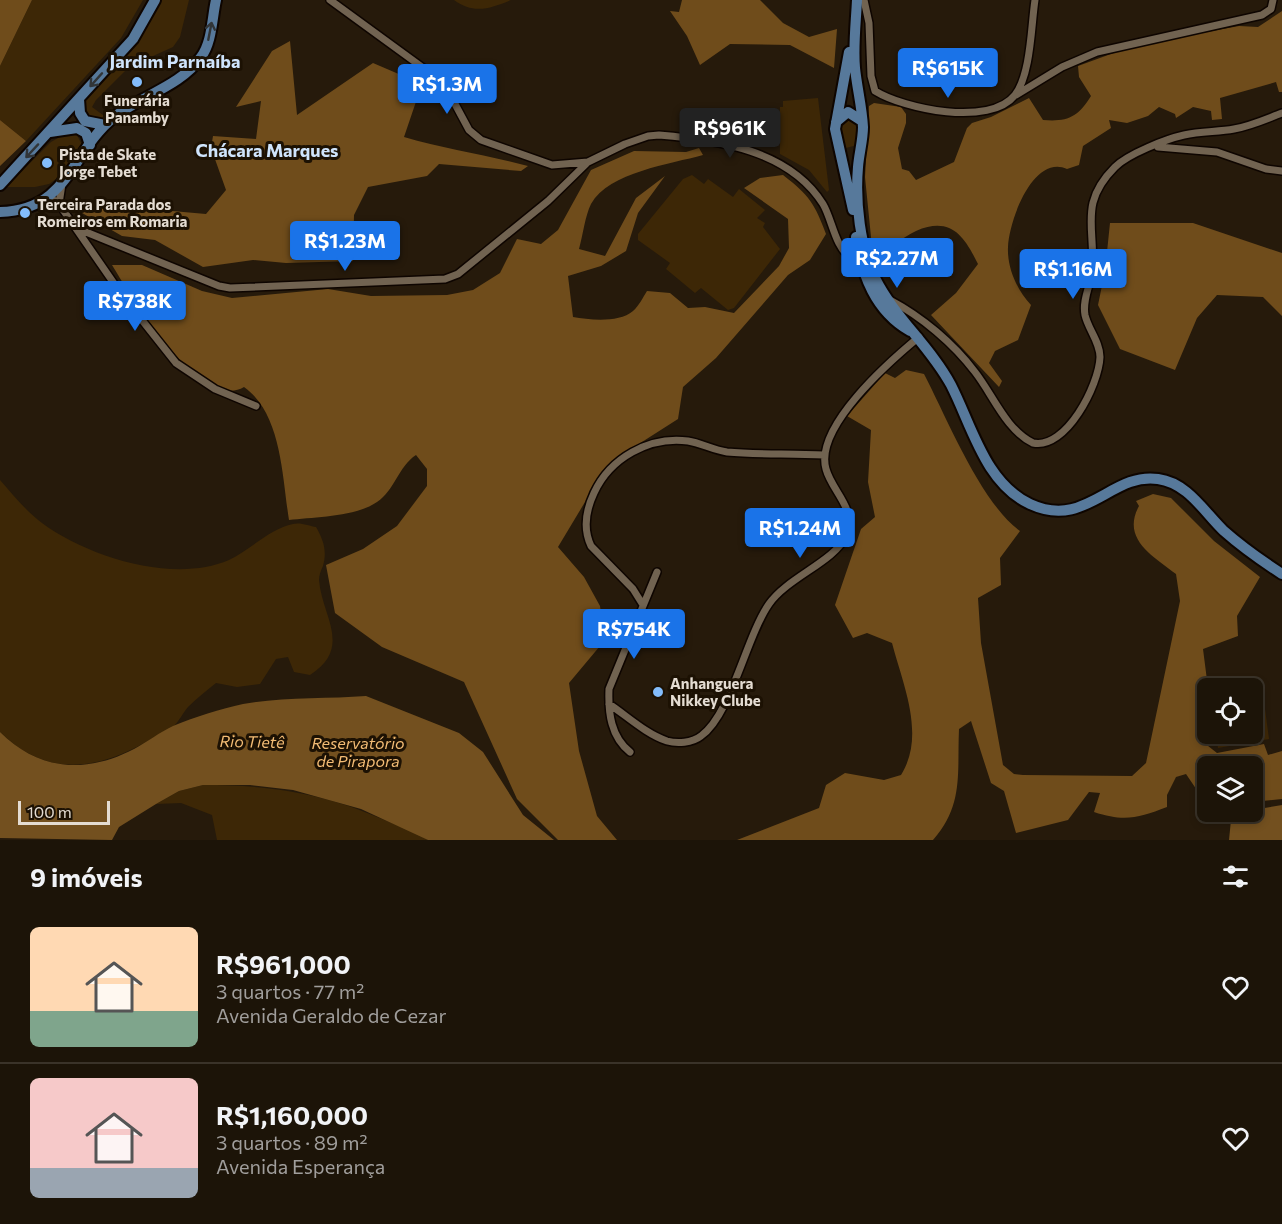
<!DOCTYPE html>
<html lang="pt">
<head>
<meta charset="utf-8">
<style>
	body { margin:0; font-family:Commissioner,sans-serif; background:#251d12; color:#f1f3f6; height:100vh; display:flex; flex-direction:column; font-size:22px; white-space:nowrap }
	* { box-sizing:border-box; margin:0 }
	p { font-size:20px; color:#a09e9c }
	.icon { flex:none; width:33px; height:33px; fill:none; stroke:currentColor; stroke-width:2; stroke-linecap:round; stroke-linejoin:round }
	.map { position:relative; height:840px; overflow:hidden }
	.side { display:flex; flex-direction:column; background:#1c1408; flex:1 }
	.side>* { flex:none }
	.controls { position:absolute; left:1197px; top:678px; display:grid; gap:12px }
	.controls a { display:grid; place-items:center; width:66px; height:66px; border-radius:9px; background:#1c1408; box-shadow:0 3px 9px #0003,0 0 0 2px #3a3329; font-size:30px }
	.scale { position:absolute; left:18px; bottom:15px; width:92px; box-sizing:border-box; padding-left:6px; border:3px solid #e4dcd2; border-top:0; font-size:16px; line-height:21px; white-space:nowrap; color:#e4dcd2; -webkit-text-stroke:4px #1c1103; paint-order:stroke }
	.price { position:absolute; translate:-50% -51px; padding:0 14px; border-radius:6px; background:#1a73e8; color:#fff; font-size:20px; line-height:39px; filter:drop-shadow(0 2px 3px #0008) }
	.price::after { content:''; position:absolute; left:50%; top:36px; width:18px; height:14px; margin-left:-9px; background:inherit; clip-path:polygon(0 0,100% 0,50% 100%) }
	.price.selected { background:#222; color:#fff }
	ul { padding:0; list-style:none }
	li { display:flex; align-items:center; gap:18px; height:150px; padding:0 30px }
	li+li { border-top:2px solid #3a3329 }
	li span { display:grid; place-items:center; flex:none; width:168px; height:120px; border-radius:9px; color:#555 }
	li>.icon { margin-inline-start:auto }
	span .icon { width:72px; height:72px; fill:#fffc; stroke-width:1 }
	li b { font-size:26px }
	h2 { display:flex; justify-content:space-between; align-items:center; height:72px; padding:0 30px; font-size:26px }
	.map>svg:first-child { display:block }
	.green { fill:#3d2706 }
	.forest { fill:#6f4c1b }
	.water { fill:#73501f }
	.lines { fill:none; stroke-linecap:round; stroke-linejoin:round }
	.minor-casing { stroke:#0e0500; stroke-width:10 }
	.primary-casing { stroke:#0e0500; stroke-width:14 }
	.minor { stroke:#716351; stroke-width:7 }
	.primary { stroke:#57799b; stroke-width:10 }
	.oneway { stroke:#313538 }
	.poi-dot { fill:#83bcfb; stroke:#1c1103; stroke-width:2 }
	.labels { text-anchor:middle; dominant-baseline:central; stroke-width:6; stroke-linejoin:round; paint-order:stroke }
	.poi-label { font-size:15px; font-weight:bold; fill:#e4dcd2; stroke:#1c1103; text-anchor:start }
	.water-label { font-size:16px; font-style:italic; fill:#f3bc75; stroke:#1c1103 }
	.quarter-label { font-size:18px; font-weight:bold; fill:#cfe4fc; stroke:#1c1103 }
</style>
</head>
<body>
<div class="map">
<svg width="1282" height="840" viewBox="0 0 1282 840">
	<rect width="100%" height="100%" fill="#261a0b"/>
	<path class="green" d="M32,0H143L121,38L26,141L0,120V66Z
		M160,0H189L180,37L173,47L142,61L138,58L96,100L92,107L107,118H88L82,105C109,69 142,41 160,0Z
		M454,0H511C491,8 474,15 454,0Z
		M818,98L829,190L827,192L809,170L780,154V107H783V101Z
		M845,116L859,122L857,145L846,148C838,140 840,125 845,116Z
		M65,134L77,135L82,145L63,174L49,184L35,187H6L51,142Z
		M692,175L704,184L708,179L733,197L739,189L765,210L757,218L765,223L763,227L780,249L734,308L728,310L701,288L695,293L666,269L670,263L638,240V234L683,179Z
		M0,480C13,495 26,511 42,523C88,557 174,584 229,560C250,550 271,528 293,524C300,522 310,526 316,527C324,541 327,551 323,566C321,570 319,575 319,580C322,617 353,647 310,675L294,672L288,657L276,659L260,684L237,687L216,683C206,691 196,699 188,707C183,713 179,721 174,726C166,732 155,737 146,742C94,771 46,777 0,732Z
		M1264,701L1269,739L1218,748L1216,734H1252L1253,703Z
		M203,785C271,785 324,793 387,821C401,827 416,832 428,840H217L212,815L181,803L156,804L179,791Z"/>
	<path class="forest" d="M0,0H32L0,66Z
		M682,0H760L783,23L809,37L837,29L834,68L790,45L730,44L700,65L687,36L670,11L679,12Z
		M1282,11V92H1279L1276,82L1220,98L1222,119L1212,120L1211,111L1193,107L1176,118L1175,114L1159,107L1148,116L1127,123L1109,120L1111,128L1083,146L1079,165L1067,169C1033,154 1009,221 1008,247C1007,268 1017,290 1031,305L1018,340L995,351L989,363L1002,381L999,387L931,315L956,293L978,264C964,236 951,216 916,231C901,238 891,250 872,247L865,177L869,106L874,103L901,107L906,114V123L898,148L902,169L909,171L916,180L954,162L967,128L972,123L991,117L1029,98L1043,120C1068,122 1078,117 1091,96L1079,77L1078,66L1119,51L1163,40L1239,26L1258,27Z
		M290,41L297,115L373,63L422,84L404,137C445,149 487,155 528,166L521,171L439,164L427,176L368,187L354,215L353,261L286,263L253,260L203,267L155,240L122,236L70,206H116L206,214L226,190L211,148L213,136L256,139L261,101L236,107L272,51Z
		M0,120L26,141L0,166Z
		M699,148L703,155C671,164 609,172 591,204C585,216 583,235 579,249L605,256L636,198L665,176L638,213L626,251L601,266L568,276L573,317C590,320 619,323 633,311C639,306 643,297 647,291L670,293L688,308L705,307L734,313L779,266L789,248L788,219L744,188L760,178L783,175C809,195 815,204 826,234L810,260L788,275L716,358L683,387L678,419L620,456L600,477L558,547L584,577L600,606L605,640L569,683L579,751L597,816L617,840H558L517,799L464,682L382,647L335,613L326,565L363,549L397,526L427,486V469L416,455C398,467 395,490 377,502C356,517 314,517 289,520C282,477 282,414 244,387C201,413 130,295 112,265H142L202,291L232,298L328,289L371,296L447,295L473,290L500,273L517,239L541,244L558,230L591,170L634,151L686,152Z
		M1110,223H1193L1282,253V316L1263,297L1217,295L1197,318L1175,370L1120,349L1098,305L1105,271Z
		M906,370L924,374C947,418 981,503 1020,531L1000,558L1001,585L978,598L981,643L1003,765L1014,774L1023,775L1132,776L1146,763L1180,601L1176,574C1153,556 1121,539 1139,506L1136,501L1153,494L1171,498L1214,541L1260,577L1237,616L1238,636L1203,649L1208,688L1203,742L1217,753L1264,744L1268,755L1282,751V799L1253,802L1252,766H1208L1207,805L1186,774L1176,777L1167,795V807C1139,818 1124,822 1094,812L1100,793L1089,792L1068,820L1016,833L1004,791L991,783L971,721L959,729C957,773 964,805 933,840H737L819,808L826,785L845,773L884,780L901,775C926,735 903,685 892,643L867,633L853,638L835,605L861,529L875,517L868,482L871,430L847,416L885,373L895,378Z"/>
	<path class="water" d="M366,696L459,733L483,752L523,815L554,840H428L361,809L293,790L250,785H203L179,791L156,804L119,827L112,840L0,838V732C39,771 86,774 134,749C147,742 160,732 173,726C194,717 221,709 243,704C281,697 328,699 366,696Z
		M1282,805V840H1229L1231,820L1241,812Z"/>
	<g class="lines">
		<defs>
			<path id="minor" d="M330,0L437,78L448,91L469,130L481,140L552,165L588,162
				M864,0L869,23L871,76L875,91C904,109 990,127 1015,95C1031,74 1031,26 1035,0
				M1016,95L1062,67L1097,52L1262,15L1271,9L1273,0
				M1158,147L1217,152L1266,169L1282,171
				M44,199L51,198L59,204L122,295L176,363L215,389L256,406
				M59,204L62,184
				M76,228L219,286L230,288L445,279L458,274L548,201L588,162L625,144L648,136L659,135C718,140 789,150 823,204C832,219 835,247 850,257L862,255
				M890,300C922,317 953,343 975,372C993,395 1006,430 1033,443C1066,450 1099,385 1100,357C1100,342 1088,329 1085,315C1082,299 1091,285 1092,270C1096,228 1078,204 1115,167C1128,154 1166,139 1184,135C1201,131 1218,132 1234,129C1251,126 1266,119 1282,113
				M643,605L633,589L591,546C583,529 586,510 594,493C610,458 649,436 688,441C701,443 713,450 727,452C759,455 792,453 824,455
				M609,704C627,716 646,734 667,741C677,744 692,743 701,736C731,715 746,637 769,604C788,577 834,562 846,536C858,509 832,492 826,469C814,427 890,361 919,337
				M630,752C611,737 608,713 609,689L657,572"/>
			<path id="primary" d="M857,0C856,22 853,46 855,68C857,88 862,107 863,127C863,140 859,154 858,167C855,202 860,247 875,278C895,318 930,346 951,385C972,426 985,483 1030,504C1086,530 1111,472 1158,479C1188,483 1204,512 1224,531C1242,547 1262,561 1282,574
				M849,52L835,129L853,210
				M79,99L80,113L85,121L105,125
				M836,122L848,112L862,121
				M50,132L77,128L86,133L90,145
				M0,185L133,39L155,0
				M0,212C70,210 71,151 114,117C141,96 181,86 201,57C212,43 212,18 216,0
				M856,237C862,275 875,311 910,331"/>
		</defs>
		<use href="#minor" class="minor-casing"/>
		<use href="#primary" class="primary-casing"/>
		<use href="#minor" class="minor"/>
		<use href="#primary" class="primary"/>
	</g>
	<defs><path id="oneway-shaft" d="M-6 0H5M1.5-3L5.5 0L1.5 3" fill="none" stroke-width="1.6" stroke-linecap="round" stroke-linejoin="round" transform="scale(1.5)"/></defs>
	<g class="oneway">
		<use href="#oneway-shaft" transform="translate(210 31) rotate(-79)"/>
		<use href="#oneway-shaft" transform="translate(96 80) rotate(132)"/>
		<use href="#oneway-shaft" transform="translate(32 151) rotate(133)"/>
	</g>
	<g class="poi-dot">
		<circle cx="137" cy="82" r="6"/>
		<circle cx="47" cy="163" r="6"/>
		<circle cx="25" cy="213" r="6"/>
		<circle cx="658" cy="692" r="6"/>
	</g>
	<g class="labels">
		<g class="poi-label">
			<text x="137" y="100" text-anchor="middle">Funerária<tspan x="137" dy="17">Panamby</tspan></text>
			<text x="59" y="154">Pista de Skate<tspan x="59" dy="17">Jorge Tebet</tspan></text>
			<text x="37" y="204">Terceira Parada dos<tspan x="37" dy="17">Romeiros em Romaria</tspan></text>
			<text x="670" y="683">Anhanguera<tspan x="670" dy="17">Nikkey Clube</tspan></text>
		</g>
		<g class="water-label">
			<text transform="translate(252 741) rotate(1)">Rio Tietê</text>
			<text x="358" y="742">Reservatório<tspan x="358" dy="18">de Pirapora</tspan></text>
		</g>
		<g class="quarter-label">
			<text x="175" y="61">Jardim Parnaíba</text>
			<text x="267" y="150">Chácara Marques</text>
		</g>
	</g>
</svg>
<div class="controls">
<a><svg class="icon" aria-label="locate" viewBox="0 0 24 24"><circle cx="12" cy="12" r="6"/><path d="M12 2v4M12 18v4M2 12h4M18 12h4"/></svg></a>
<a><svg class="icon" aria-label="layers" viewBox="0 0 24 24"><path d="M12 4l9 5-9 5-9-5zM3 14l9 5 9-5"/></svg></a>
</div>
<div class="scale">100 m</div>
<b class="price" style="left:948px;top:99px">R$615K</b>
<b class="price" style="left:447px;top:115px">R$1.3M</b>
<b class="price selected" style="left:730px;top:159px">R$961K</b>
<b class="price" style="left:345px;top:272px">R$1.23M</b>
<b class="price" style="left:897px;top:289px">R$2.27M</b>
<b class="price" style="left:1073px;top:300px">R$1.16M</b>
<b class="price" style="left:135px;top:332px">R$738K</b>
<b class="price" style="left:800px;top:559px">R$1.24M</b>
<b class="price" style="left:634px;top:660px">R$754K</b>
</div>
<section class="side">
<h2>9 imóveis<svg class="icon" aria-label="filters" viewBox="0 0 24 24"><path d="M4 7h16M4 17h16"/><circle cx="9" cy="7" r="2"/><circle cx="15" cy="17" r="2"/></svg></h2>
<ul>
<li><span style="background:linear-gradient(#ffd9b3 70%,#7fa58c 0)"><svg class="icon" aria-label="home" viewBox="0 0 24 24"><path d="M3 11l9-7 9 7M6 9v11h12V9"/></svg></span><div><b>R$961,000</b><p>3 quartos · 77 m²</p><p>Avenida Geraldo de Cezar</p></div><svg class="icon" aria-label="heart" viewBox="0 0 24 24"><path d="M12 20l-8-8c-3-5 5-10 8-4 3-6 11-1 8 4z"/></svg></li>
<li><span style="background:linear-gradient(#f6c9c9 75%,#9aa5b1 0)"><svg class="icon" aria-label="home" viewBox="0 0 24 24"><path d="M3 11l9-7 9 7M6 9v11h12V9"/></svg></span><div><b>R$1,160,000</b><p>3 quartos · 89 m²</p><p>Avenida Esperança</p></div><svg class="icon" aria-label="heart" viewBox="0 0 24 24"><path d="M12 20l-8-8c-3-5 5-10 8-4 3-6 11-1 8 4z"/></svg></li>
</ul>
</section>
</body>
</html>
